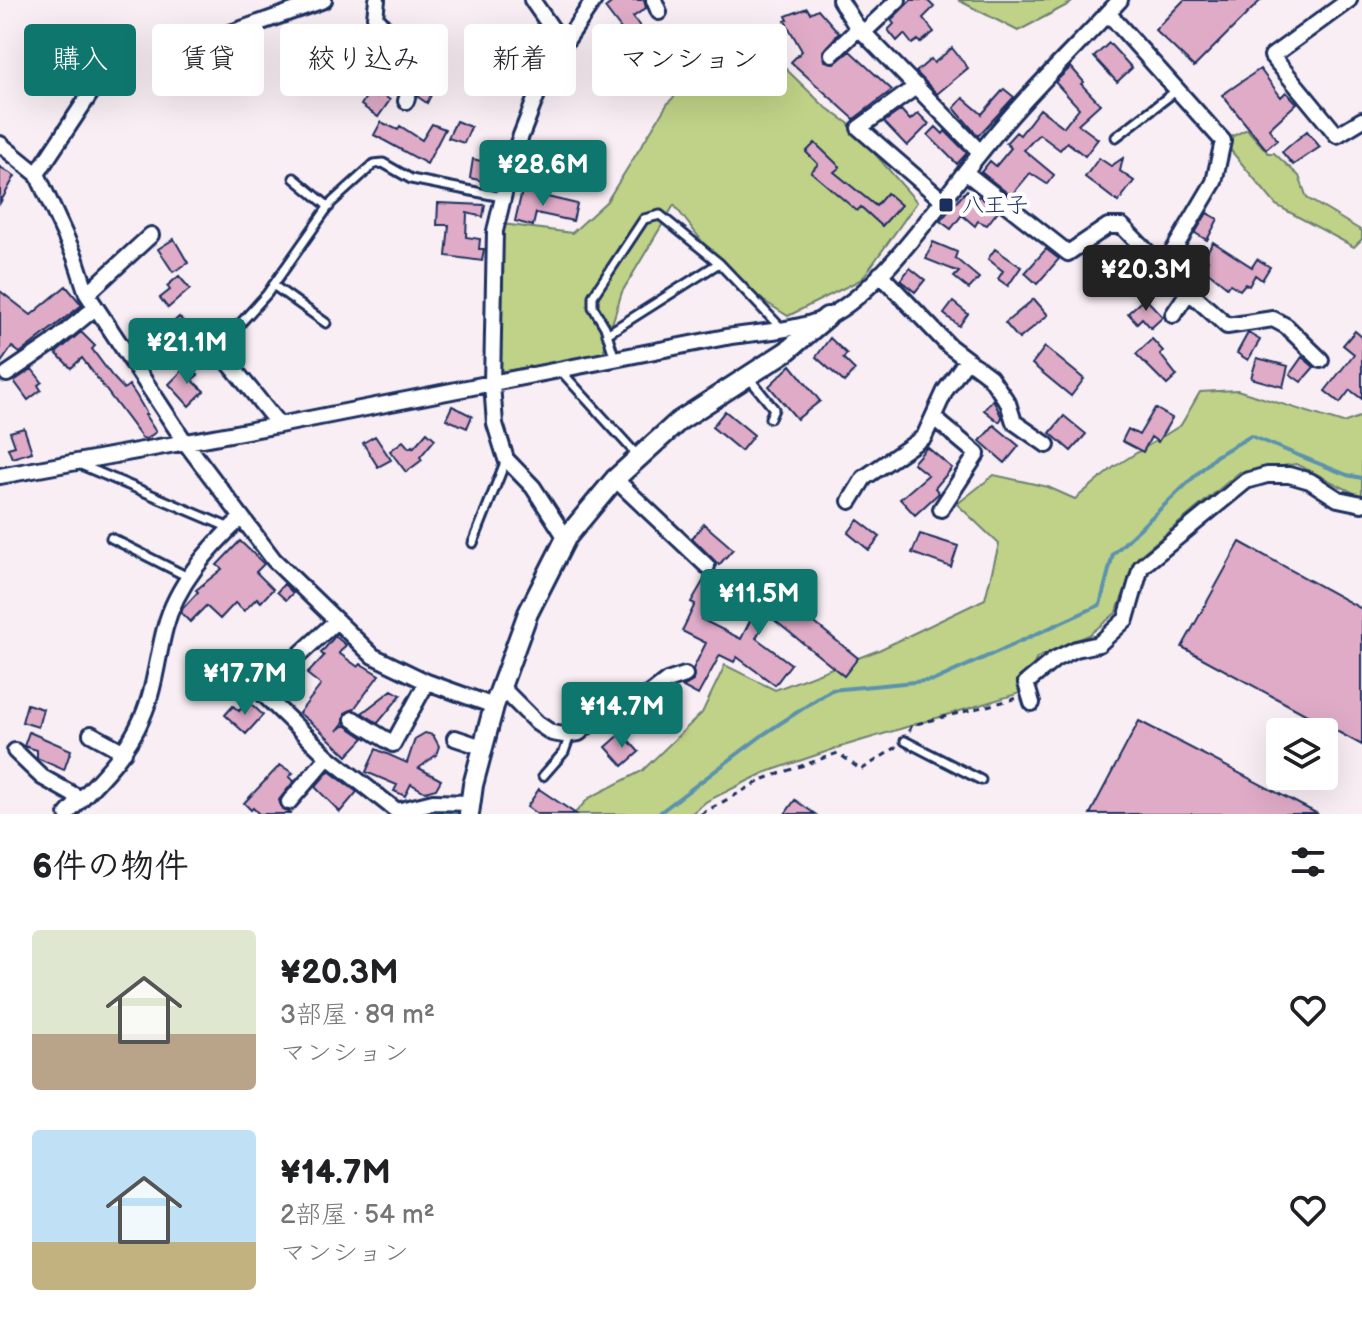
<!DOCTYPE html>
<html lang="ja">
<head>
<meta charset="utf-8">
<style>
	body { margin:0; font-family:"Balsamiq Sans","Klee One",sans-serif; background:#f6f6f6; color:#202124; height:100vh; display:flex; flex-direction:column; font-size:30px; white-space:nowrap }
	* { box-sizing:border-box; margin:0 }
	p { font-size:26px; color:#757577 }
	.icon { flex:none; width:44px; height:44px; fill:none; stroke:currentColor; stroke-width:2; stroke-linecap:round; stroke-linejoin:round }
	.map { position:relative; height:814px; overflow:hidden }
	.sheet { display:flex; flex-direction:column; background:#fff; flex:1 }
	.sheet>* { flex:none }
	.guide { position:absolute; left:24px; top:24px; width:800px; height:72px; display:flex; gap:16px }
	.controls { position:absolute; left:1266px; top:718px; display:grid; gap:16px }
	.controls a { display:grid; place-items:center; width:72px; height:72px; border-radius:8px; background:#fff; box-shadow:0 8px 32px #0002; font-size:40px }
	.price { position:absolute; translate:-50% -68px; padding:0 18px; border-radius:8px; background:#0f766e; color:#fff; font-size:26px; line-height:52px; filter:drop-shadow(0 2px 4px #0008) }
	.price::after { content:''; position:absolute; left:50%; top:48px; width:24px; height:18px; margin-left:-12px; background:inherit; clip-path:polygon(0 0,100% 0,50% 100%) }
	.price.selected { background:#222; color:#fff }
	ul { padding:0; list-style:none }
	li { display:flex; align-items:center; gap:24px; height:200px; padding:0 32px }
	li span { display:grid; place-items:center; flex:none; width:224px; height:160px; border-radius:8px; color:#555 }
	li>.icon { margin-inline-start:auto }
	span .icon { width:96px; height:96px; fill:#fffc; stroke-width:1 }
	li b { font-size:34px }
	h2 { display:flex; justify-content:space-between; align-items:center; height:96px; padding:0 32px; font-size:34px }
	.chip { padding:0 28px; border-radius:8px; background:#fff; box-shadow:0 8px 32px #0002; font-size:28px; line-height:72px }
	.chip.selected { background:#0f766e; color:#fff }
	.map>svg:first-child { display:block }
	.green { fill:#bfd287; stroke:#6d8072; stroke-width:2 }
	.lines { fill:none; stroke-linecap:round; stroke-linejoin:round }
	.stream { stroke:#5b92ae; stroke-width:4 }
	.building { fill:#dfabc7; stroke:#1b2f5e; stroke-width:2 }
	.service-casing { stroke:#1b2f5e; stroke-width:13 }
	.minor-casing { stroke:#1b2f5e; stroke-width:20 }
	.tertiary-casing { stroke:#1b2f5e; stroke-width:24 }
	.path { stroke:#1b2f5e; stroke-width:3; stroke-dasharray:6 6; stroke-linecap:butt }
	.service { stroke:#fff; stroke-width:7 }
	.minor { stroke:#fff; stroke-width:14 }
	.tertiary { stroke:#fff; stroke-width:18 }
	.poi-dot { fill:#1b2f5e; stroke:#fff; stroke-width:3 }
	.labels { text-anchor:middle; dominant-baseline:central; stroke-width:8; stroke-linejoin:round; paint-order:stroke }
	.poi-label { font-size:22px; fill:#1b2f5e; stroke:#fff; text-anchor:start }
</style>
</head>
<body>
<div class="map">
<svg width="1362" height="814" viewBox="0 0 1362 814">
	<rect width="100%" height="100%" fill="#f9eef4"/>
	<filter id="ink" filterUnits="userSpaceOnUse"><feTurbulence type="fractalNoise" baseFrequency=".0125" numOctaves="2"/><feDisplacementMap in="SourceGraphic" scale="16" xChannelSelector="R" yChannelSelector="G"/><feConvolveMatrix kernelMatrix="1 2 1 2 8 2 1 2 1" color-interpolation-filters="sRGB"/></filter>
	<g filter="url(#ink)">
		<path class="green" d="M958,0H1072L1071,3L1018,31Z
			M755,39L824,106L848,123L917,202L862,279L788,316L764,301L719,263L674,205L622,292L602,356L498,372L502,224L572,233L607,201L668,103L711,57Z
			M1247,129L1268,153H1274L1299,176L1307,198L1362,231V239L1354,247L1276,205L1223,141Z
			M1237,390L1343,423L1362,416V497L1296,464L1240,472L1138,557L1116,613L1089,635L1037,658L1020,693L840,747L764,773L707,801L691,814H574L589,798L642,771L702,713L725,665L775,690L879,650L985,599L999,544L957,504L994,475L1048,487L1075,499L1114,467L1181,425L1200,392Z"/>
		<g class="lines">
			<path class="stream" d="M437,814H460
				M658,814L764,734L831,690L935,680L1100,605L1113,554L1216,456L1251,436L1347,475L1362,478"/>
		</g>
		<path class="building" d="M615,0H644L646,8L633,17L649,39L633,51L618,31L621,29L605,8Z
			M911,0H927L934,7L923,18L934,32L920,43L918,40L912,44L904,34L897,41L888,30L894,24L891,20Z
			M1184,0H1261L1194,67L1155,30Z
			M807,8L810,13L818,9L839,33L823,51L825,61L835,63L850,51L892,90L854,119L791,62L802,51L785,21L788,20L786,16Z
			M1109,43L1132,68L1117,82L1094,57Z
			M952,48L968,68L937,94L916,72L931,59L934,63Z
			M1071,67L1084,82L1081,84L1100,104L1078,124L1098,139L1085,156L1067,142L1060,150L1039,134L1024,150L1054,175L1047,184L1030,173L1011,196L981,172L990,161L996,166L1011,148L1006,143L1016,132L1020,135L1040,109L1064,127L1079,108L1055,82Z
			M1260,69L1281,97L1286,92L1297,103L1269,129L1277,140L1266,149L1222,95Z
			M426,80L436,85L427,103L418,97Z
			M1004,89L1014,97L978,136L954,108L963,98L982,114Z
			M369,92L377,97L380,93L390,100L378,117L361,105Z
			M901,110L910,120L918,113L929,124L907,146L884,122Z
			M456,121L471,127L464,143L448,138Z
			M381,122L398,130L400,126L422,140L432,124L445,129L427,164L374,135Z
			M936,127L943,134L945,131L967,153L957,164L928,135Z
			M1307,131L1320,147L1293,165L1282,152Z
			M815,143L840,167L834,172L876,206L887,193L901,205L882,226L861,207L857,211L811,172L818,164L806,152Z
			M1099,158L1111,166L1123,158L1120,171L1134,181L1118,202L1085,177Z
			M473,159L500,166L496,184L470,178Z
			M0,167L15,176L0,203Z
			M967,190L977,198L979,196L998,211L987,225L978,221L975,226L962,215L951,229L940,221Z
			M522,191L577,204L573,221L536,213L533,226L515,221Z
			M438,203L485,205L483,217L467,213L466,237L480,239L479,249H484L482,261L446,256L449,225H437Z
			M1207,213L1218,219L1207,240L1195,233Z
			M174,239L188,263L173,272L158,249Z
			M933,242L957,252L955,258L979,278L969,289L954,277L959,272L926,259Z
			M1213,242L1252,267L1257,259L1270,267L1262,280L1255,275L1249,286L1245,284L1240,290L1230,284L1227,287L1203,268L1208,260L1204,257Z
			M995,249L1021,267L1008,286L998,279L1003,271L988,259Z
			M1046,249L1059,259L1037,284L1025,273Z
			M910,268L925,280L915,292L900,280Z
			M179,276L190,289L168,308L160,298L170,290L167,286Z
			M66,286L82,305L20,353L12,347L0,364V291L31,315Z
			M1145,298L1163,317L1151,328L1142,318L1137,323L1128,313Z
			M1034,299L1048,315L1019,339L1005,323Z
			M953,302L968,314L959,326L944,314Z
			M179,317L189,327L179,336L169,326Z
			M1355,331L1362,337V399L1350,390L1340,403L1325,391L1354,354L1343,345Z
			M81,332L95,346L92,349L112,376L124,389L129,385L136,395L147,414L145,415L156,432L146,439L142,438L82,358L71,368L56,353Z
			M1248,333L1260,340L1248,360L1237,353Z
			M830,338L847,354L843,358L855,370L844,382L816,357Z
			M1152,339L1163,351L1160,354L1177,376L1167,385L1136,354Z
			M1045,347L1084,379L1071,396L1032,364Z
			M1302,357L1314,367L1301,382L1290,374Z
			M1257,358L1288,366L1283,387L1251,378Z
			M791,365L820,401L797,419L769,386Z
			M187,366L198,375L192,380L204,391L189,406L169,384Z
			M32,369L42,382L38,385L41,390L28,400L14,381Z
			M993,399L1002,418L999,422L984,410Z
			M452,406L472,416L467,428L446,419Z
			M1155,408L1172,418L1158,442L1151,437L1143,452L1122,441L1128,429L1139,435Z
			M725,411L754,435L741,451L712,427Z
			M1064,416L1086,434L1071,451L1050,433Z
			M994,425L1019,446L1005,463L980,441Z
			M24,428L32,452L12,458L8,448L15,446L10,432Z
			M427,432L435,439L420,457L422,460L406,472L390,451L403,441L409,448L412,446L413,448Z
			M375,436L391,460L378,467L363,443Z
			M927,447L952,468L935,488L939,493L915,515L900,499L928,475L913,463Z
			M858,520L880,537L869,550L848,533Z
			M704,524L733,549L719,565L692,538Z
			M920,534L958,546L951,567L912,553Z
			M240,541L264,564L256,572L273,589L261,602L257,598L244,611L235,603L220,619L206,606L190,622L181,613L183,608L198,592L196,590L222,569L217,565Z
			M1240,542L1362,609V745L1182,647Z
			M705,578L717,585V589L701,619L741,639L757,607L761,609L765,603L753,593L760,579L782,591L780,595L858,658L844,676L768,615L756,638L791,664L775,685L737,657L734,662L720,655L698,695L683,687L693,681V669L706,643L682,631L695,604L691,602Z
			M284,584L293,593L286,600L277,592Z
			M335,636L346,645L339,653L358,667L361,664L379,675L354,709L345,713L344,722L337,731L345,725L364,738L347,756L319,729L299,713L321,685L307,674L324,656L321,653Z
			M392,690L401,695L378,723L362,713Z
			M248,701L263,715L246,734L225,715L233,706L239,711Z
			M27,704L43,709L38,727L22,722Z
			M1139,721L1318,814H1090Z
			M29,732L71,750L64,770L37,758V750L24,746Z
			M425,733L433,735L439,746L436,755L419,768L441,780L436,789L425,792L411,784L405,796L394,791L397,785L366,772L376,749L407,763L415,739Z
			M622,733L639,752L623,766L606,747Z
			M280,765L293,773L289,777L294,781L279,800L282,809L292,814H259L253,808L251,810L244,803Z
			M329,771L357,792L340,812L315,787Z
			M539,789L576,814H537L527,807Z
			M795,800L815,814H785Z"/>
		<g class="lines">
			<defs>
				<path id="service" d="M1116,137L1177,90
					M294,178L329,207
					M273,285L326,323
					M607,334L719,263
					M218,348L267,294L331,203L374,164L383,163L411,179L502,197
					M615,359L605,327L593,307V296L644,219L660,215L719,263L782,329
					M560,370L638,456
					M749,378L774,409L770,418
					M81,465L230,528
					M111,538L188,577
					M473,543L506,460
					M905,741L981,780
					M543,776L564,752L570,735"/>
				<path id="minor" d="M377,0L375,17L399,45L414,75L406,101
					M532,0L562,43
					M654,0L659,12
					M840,0L855,24L980,152
					M1349,0L1272,56L1337,135L1362,120
					M1108,13L1223,141L1214,182L1163,268L1227,326L1273,319L1286,326L1321,360
					M864,32L898,0
					M199,44L324,0
					M832,54L859,28
					M917,86L859,128L941,199
					M0,144L37,174L75,257L87,294L185,442L274,560L373,656L427,682L494,706
					M509,172L547,184
					M965,172L1068,253L1108,226H1122L1163,268
					M37,174L102,76
					M880,274L949,346L990,377L1008,403L1014,422L1047,445
					M87,294L151,235
					M1173,315L1189,291
					M205,333L279,425
					M7,374L51,344L95,308
					M934,418L977,454L941,509
					M0,476L279,425L726,337C758,332 797,331 827,317C880,292 942,199 980,153C1023,98 1073,51 1120,0
					M615,479L707,566
					M850,501L864,478L924,437L945,391L966,361
					M566,538L533,487L506,459L495,424L492,384L495,231L513,156L547,69L594,0
					M335,622L260,691L328,757L397,811L433,802L471,803
					M501,687L537,723L552,733L564,735L579,733L613,704L649,695L667,681L685,675
					M1032,703L1026,683L1055,659L1076,649L1099,644L1126,619L1141,567L1246,481L1267,475H1289L1310,481L1338,499L1362,504
					M353,719L393,744L427,682
					M91,734L124,752
					M455,738L482,747
					M15,751L42,777L81,799
					M289,802L328,757
					M67,814C95,784 126,756 142,718C155,689 157,658 165,628C176,585 209,548 241,518"/>
				<path id="tertiary" d="M469,814L473,785L494,706L528,613L566,538L615,479L679,421L787,351L827,317"/>
			</defs>
			<use href="#service" class="service-casing"/>
			<use href="#minor" class="minor-casing"/>
			<use href="#tertiary" class="tertiary-casing"/>
			<path class="path" d="M909,731L912,725L1018,698
				M701,814L764,779L838,753L861,770L898,746"/>
			<use href="#service" class="service"/>
			<use href="#minor" class="minor"/>
			<use href="#tertiary" class="tertiary"/>
		</g>
	</g>
	<rect class="poi-dot" x="938" y="197" width="16" height="16" rx="4"/>
	<g class="labels">
		<g class="poi-label">
			<text x="962" y="205">八王子</text>
		</g>
	</g>
</svg>
<div class="controls">
<a><svg class="icon" aria-label="layers" viewBox="0 0 24 24"><path d="M12 4l9 5-9 5-9-5zM3 14l9 5 9-5"/></svg></a>
</div>
<b class="price" style="left:543px;top:208px">¥28.6M</b>
<b class="price selected" style="left:1146px;top:313px">¥20.3M</b>
<b class="price" style="left:187px;top:386px">¥21.1M</b>
<b class="price" style="left:759px;top:637px">¥11.5M</b>
<b class="price" style="left:245px;top:717px">¥17.7M</b>
<b class="price" style="left:622px;top:750px">¥14.7M</b>
<div class="guide">
<a class="chip selected">購入</a>
<a class="chip">賃貸</a>
<a class="chip">絞り込み</a>
<a class="chip">新着</a>
<a class="chip">マンション</a>
</div>
</div>
<section class="sheet">
<h2>6件の物件<svg class="icon" aria-label="filters" viewBox="0 0 24 24"><path d="M4 7h16M4 17h16"/><circle cx="9" cy="7" r="2"/><circle cx="15" cy="17" r="2"/></svg></h2>
<ul>
<li><span style="background:linear-gradient(#dfe7d0 65%,#b9a48a 0)"><svg class="icon" aria-label="home" viewBox="0 0 24 24"><path d="M3 11l9-7 9 7M6 9v11h12V9"/></svg></span><div><b>¥20.3M</b><p>3部屋 · 89 m²</p><p>マンション</p></div><svg class="icon" aria-label="heart" viewBox="0 0 24 24"><path d="M12 20l-8-8c-3-5 5-10 8-4 3-6 11-1 8 4z"/></svg></li>
<li><span style="background:linear-gradient(#bfe0f5 70%,#c2b280 0)"><svg class="icon" aria-label="home" viewBox="0 0 24 24"><path d="M3 11l9-7 9 7M6 9v11h12V9"/></svg></span><div><b>¥14.7M</b><p>2部屋 · 54 m²</p><p>マンション</p></div><svg class="icon" aria-label="heart" viewBox="0 0 24 24"><path d="M12 20l-8-8c-3-5 5-10 8-4 3-6 11-1 8 4z"/></svg></li>
</ul>
</section>
</body>
</html>
